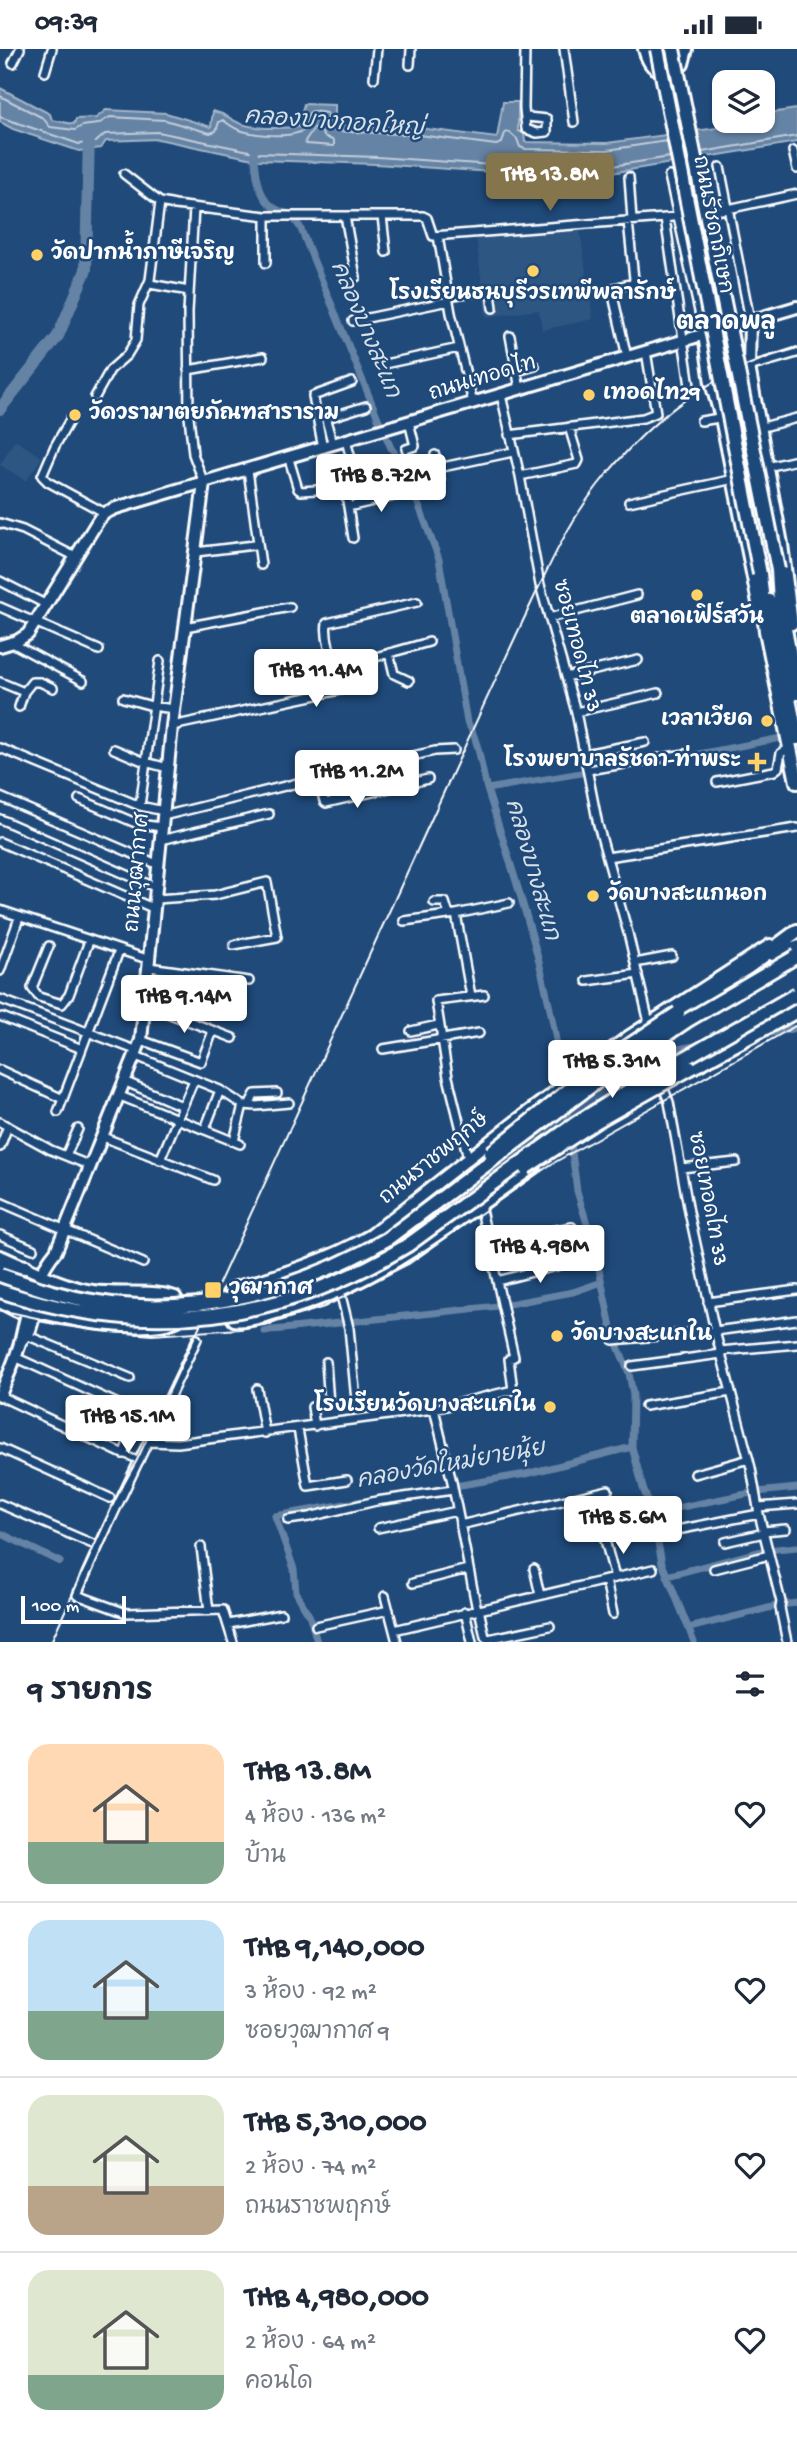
<!DOCTYPE html>
<html lang="th">
<head>
<meta charset="utf-8">
<style>
	body { margin:0; font-family:"Gochi Hand","Playpen Sans Thai",sans-serif; background:#f2f2f3; color:#1f2937; height:100vh; display:flex; flex-direction:column; font-size:26px; white-space:nowrap }
	* { box-sizing:border-box; margin:0 }
	p { font-size:23px; color:#747a83 }
	.icon { flex:none; width:38px; height:38px; fill:none; stroke:currentColor; stroke-width:2; stroke-linecap:round; stroke-linejoin:round }
	.map { position:relative; height:1593px; overflow:hidden }
	.side { display:flex; flex-direction:column; background:#fff; flex:1 }
	.side>* { flex:none }
	.controls { position:absolute; left:712px; top:21px; display:grid; gap:14px }
	.controls a { display:grid; place-items:center; width:63px; height:63px; border-radius:14px; background:#fff; box-shadow:0 2px 5px #0004; font-size:35px }
	.scale { position:absolute; left:21px; bottom:18px; width:105px; box-sizing:border-box; padding-left:7px; border:4px solid #fff; border-top:0; font-size:19px; line-height:24px; white-space:nowrap; color:#fff; -webkit-text-stroke:5px #1f4a7a; paint-order:stroke }
	.price { position:absolute; translate:-50% -60px; padding:0 16px; border-radius:7px; background:#fff; color:#222; font-size:23px; line-height:46px; filter:drop-shadow(0 2px 4px #0008) }
	.price::after { content:''; position:absolute; left:50%; top:42px; width:21px; height:16px; margin-left:-10px; background:inherit; clip-path:polygon(0 0,100% 0,50% 100%) }
	.price.on { background:#84754c; color:#fff }
	ul { padding:0; list-style:none }
	li { display:flex; align-items:center; gap:21px; height:175px; padding:0 28px }
	li+li { border-top:2px solid #e0e1e3 }
	li span { display:grid; place-items:center; flex:none; width:196px; height:140px; border-radius:21px; color:#555 }
	li>.icon { margin-inline-start:auto }
	span .icon { width:84px; height:84px; fill:#fffc; stroke-width:1 }
	li b { font-size:30px }
	h2 { display:flex; justify-content:space-between; align-items:center; height:84px; padding:0 28px; font-size:30px }
	.status { display:flex; justify-content:space-between; align-items:center; height:49px; padding:0 35px; background:#fff; direction:ltr }
	.status svg { height:19px; fill:currentColor }
	.map>svg:first-child { display:block }
	.built { fill:#2e5683 }
	.green { fill:#3c618b; stroke:#9eb0c5; stroke-width:2 }
	.water { fill:#6583a4; stroke:#a3b5c8; stroke-width:2 }
	.lines { fill:none; stroke-linecap:round; stroke-linejoin:round }
	.shore { stroke:#c1cddb; stroke-width:2 }
	.canal { stroke:#6583a4; stroke-width:7 }
	.river { stroke:#6583a4; stroke-width:12 }
	.pedestrian-casing { stroke:#fff; stroke-width:10 }
	.minor-casing { stroke:#fff; stroke-width:12 }
	.secondary-casing { stroke:#fff; stroke-width:16 }
	.primary-casing { stroke:#fff; stroke-width:18 }
	.pedestrian { stroke:#1f4a7a; stroke-width:5 }
	.minor { stroke:#1f4a7a; stroke-width:7 }
	.secondary { stroke:#1f4a7a; stroke-width:10 }
	.primary { stroke:#1f4a7a; stroke-width:12 }
	.rail { stroke:#fff; stroke-width:2 }
	.primary-bridge-casing { stroke:#fff; stroke-width:18; stroke-linecap:butt }
	.primary-bridge { stroke:#1f4a7a; stroke-width:12 }
	.poi-dot { fill:#ffd166; stroke:#1f4a7a; stroke-width:2.5 }
	.labels { text-anchor:middle; dominant-baseline:central; stroke-width:5; stroke-linejoin:round; paint-order:stroke }
	.street-label { font-size:21px; fill:#fff; stroke:#1f4a7a }
	.poi-label { font-size:21px; font-weight:bold; fill:#fff; stroke:#1f4a7a; text-anchor:start }
	.water-label { font-size:23px; font-style:italic; fill:#d8e0e8; stroke:#1f4a7a }
	.quarter-label { font-size:24px; font-weight:bold; fill:#fff; stroke:#1f4a7a }
</style>
</head>
<body>
<div class="status"><b>09:39</b><svg viewBox="0 0 49 12"><path d="M0 12V9h3v3zM5 12V6h3v6zM10 12V3h3v9zM15 12V0h3v12zM26 1h20v11H26zM47 4h2v5h-2z"/></svg></div>
<div class="map">
<svg width="797" height="1593" viewBox="0 0 797 1593">
	<rect width="100%" height="100%" fill="#1f4a7a"/>
	<filter id="ink" filterUnits="userSpaceOnUse"><feTurbulence type="fractalNoise" baseFrequency=".0143" numOctaves="2"/><feDisplacementMap in="SourceGraphic" scale="14" xChannelSelector="R" yChannelSelector="G"/><feConvolveMatrix kernelMatrix="1 2 1 2 8 2 1 2 1" color-interpolation-filters="sRGB"/></filter>
	<g filter="url(#ink)">
		<path class="built" d="M714,166L732,269L702,276L681,168Z
			M580,181L593,270L542,281L539,261L486,268L476,188Z
			M15,391L42,408L26,432L0,416Z"/>
		<path class="green" d="M606,1007L629,1034L596,1066L378,1219L230,1260L231,1246L287,1229L350,1202Z"/>
		<path class="water" d="M0,39L50,65L52,71L74,75L76,70L96,69L106,61L166,64L211,78L213,62C226,65 228,69 239,74C257,81 279,79 298,78L304,55L335,56V76L419,79L497,89L503,53H518V82L524,84L525,93L607,94L754,74V72H763V65L797,60V93L581,129L376,115L258,111L158,90L106,92L101,99L79,102L13,80L0,73Z"/>
		<g class="lines">
			<path class="shore" d="M0,47L43,69L50,78L75,81L82,77L98,75L110,68L165,71L210,84L216,82L219,73L223,71C227,74 232,78 237,80C251,86 292,90 304,81L309,64L312,62L327,64L329,77L335,82L419,86L496,96L502,94L505,84L509,83L517,90L520,98L526,100L607,101L667,92
				M0,68L79,95L96,93L105,85L158,83L259,104L377,108L580,122L670,108
				M318,78L324,87L334,92V97L306,95L305,92L314,79Z
				M702,103L797,87"/>
			<path class="canal" d="M254,101C257,130 257,158 290,165L300,178L378,369L391,399L403,415L439,510L467,673C479,690 481,719 487,740C518,838 551,935 563,1038
				M653,714L781,689
				M487,740L593,722
				M760,986L797,979
				M639,1007L700,996
				M561,1021L589,1016
				M566,1056L577,1142L595,1201L612,1283L629,1324L633,1346L632,1398L643,1439L652,1464L662,1514L694,1593
				M264,1282L498,1257L573,1243L602,1233
				M437,1440L526,1425L632,1398
				M652,1464L756,1443L797,1439
				M0,1484L60,1513
				M667,1527L766,1501L797,1498
				M689,1579L780,1556L797,1554
				M317,1593L310,1568L296,1543L294,1520L275,1467L363,1452"/>
			<path class="river" d="M0,360L58,287L86,221L89,84"/>
			<defs>
				<path id="pedestrian" d="M123,1405L140,1412"/>
				<path id="minor" d="M525,0L524,59L526,80L537,84L547,83V70L527,68
					M564,0L574,73
					M13,14L20,0
					M410,16L411,0
					M45,23L52,0
					M374,29L377,0
					M793,102L797,120
					M720,118L750,271
					M124,125L160,153L175,156L266,167H423L427,169L433,187L665,169L728,160L797,145
					M669,127L704,285
					M629,128L632,171
					M194,159L188,263L189,367L193,405L204,434
					M345,167L356,228
					M382,167L386,203
					M665,169L690,337
					M438,187L451,264L473,354
					M266,214V167
					M150,235L189,242
					M447,247L488,241L491,244L493,259
					M353,272L449,252
					M510,287L520,340
					M627,308L612,242L614,239L633,234L634,230L628,172
					M380,316L459,299
					M749,318L797,304
					M188,321L263,308
					M517,322L535,317
					M501,346L520,427L540,536L576,663L598,776L628,884L650,978
					M95,348L110,321L127,306L136,291L139,256L150,231L160,153
					M71,369L55,397L42,427L48,433L105,464
					M701,372L749,364
					M759,379L797,369
					M509,386L643,369L656,364L646,302
					M346,392L351,409
					M333,396L326,371L327,369L366,357
					M323,399L313,347L352,333
					M406,400L415,397L409,373
					M435,406L438,419L513,403
					M289,410L298,440L301,442L345,439L353,489
					M767,418L797,411
					M438,419L440,431
					M248,421L261,516
					M520,427L577,415L579,411L569,378
					M629,453L734,430
					M348,458L407,444
					M0,474L23,481L76,508
					M196,503L254,496
					M0,532L47,556
					M0,558L99,601
					M549,569L637,546
					M185,578L290,558
					M12,594L83,632
					M389,604L394,625L409,632
					M340,618C330,609 325,587 327,574L417,553
					M566,628L638,611
					M0,633L24,643
					M123,649L152,657L174,660
					M19,658L24,643L32,633H40L53,639
					M576,663L658,644
					M172,677L345,640L340,618L429,593
					M0,699L140,757L164,762
					M114,700L145,713L168,719
					M585,705L645,693
					M362,718L368,744
					M588,721L685,705
					M318,729L324,752L326,754L428,730
					M717,733L774,722L778,719L781,704L790,699
					M0,748L159,816
					M79,750L138,775L162,778
					M140,757L160,612
					M163,767L362,718L435,702L454,701
					M0,770L157,839
					M161,791L269,765
					M0,793L155,860
					M607,808L797,779
					M156,850L215,846L267,833L277,888L234,896
					M434,853H445L449,866
					M0,861L150,911
					M456,865L509,854
					M404,872L456,865L471,947
					M49,897L32,939L39,948L62,955L69,946L89,892
					M635,914L672,907
					M149,918L249,932
					M0,922L19,869
					M587,932L638,925
					M0,950L138,1002
					M146,956L233,989
					M2,968L82,1000
					M411,982L438,976
					M141,991L201,1013L213,982
					M653,993L664,1040L669,1053L689,1163L715,1282L751,1419L759,1465L781,1553L780,1559L787,1593
					M383,1000L479,984
					M136,1007L220,1041L243,1056L256,1057L289,1054
					M0,1021L63,1050
					M126,1033L182,1057
					M120,1047L240,1095
					M249,1056L255,1045L277,1044
					M58,1063L119,902
					M0,1073L51,1101L91,1117
					M205,1080L220,1041
					M103,1088L213,1131
					M234,1092L243,1056
					M0,1098L8,1077
					M66,1107L78,1080
					M468,1109L448,1028L436,952L484,946
					M160,1111L194,1031
					M681,1119L736,1113
					M0,1153L143,1214
					M0,1186L33,1200
					M488,1194L572,1178
					M493,1215L584,1195
					M497,1232L575,1212
					M340,1242L349,1279L357,1362
					M708,1253L797,1241
					M26,1286L130,1329
					M197,1290C157,1376 114,1459 77,1546L126,1564L223,1561L233,1593
					M613,1291L715,1282L797,1271
					M720,1302L797,1295
					M632,1317L721,1305
					M257,1340L265,1384
					M0,1347L123,1405C130,1391 138,1375 129,1360L15,1308
					M645,1357L731,1343
					M434,1360L452,1433L477,1561
					M315,1377L312,1358L329,1355L326,1313
					M298,1380L308,1437L347,1431
					M149,1393L178,1394L434,1360L513,1341L509,1310L514,1308L480,1156
					M0,1399L110,1449
					M695,1425L749,1410
					M0,1455L95,1496
					M758,1458L797,1455
					M288,1471L309,1468L376,1452L453,1441
					M460,1476L608,1441
					M378,1479L457,1462
					M677,1481L759,1465
					M763,1482L786,1480
					M605,1491L615,1529
					M725,1493L764,1484
					M201,1498L209,1562
					M534,1520L540,1546
					M714,1520L769,1506
					M606,1531L613,1565
					M413,1534L468,1520
					M385,1547L397,1593
					M479,1560L485,1588L488,1590L550,1577
					M465,1563L472,1593
					M229,1575L281,1565
					M316,1577L389,1561
					M394,1581L653,1520"/>
				<path id="secondary" d="M750,271L749,318L782,495L792,575
					M704,285L711,334L721,369L759,559
					M0,597L17,592L28,585L99,470L105,464L116,459L797,258
					M535,1117C455,1174 373,1239 276,1264C262,1268 247,1273 234,1271C224,1260 221,1249 233,1239C281,1226 328,1211 371,1186L516,1072L628,988L770,896
					M0,1207C29,1219 61,1237 93,1242C120,1246 150,1240 175,1248C181,1257 181,1261 178,1271C144,1287 60,1269 23,1262
					M20,1293L30,1281L36,1261
					M0,1346C7,1329 15,1312 20,1294C27,1263 34,1228 56,1202L141,991L172,677L204,434"/>
				<path id="primary" d="M645,0C649,14 654,22 669,23L682,15L686,0
					M778,521L780,553L797,644
					M760,525L766,582L797,733
					M769,552L797,689
					M773,905L797,898
					M678,964L743,922L797,882
					M691,1019L797,962
					M0,1215L26,1218
					M0,1252L17,1261"/>
			</defs>
			<use href="#pedestrian" class="pedestrian-casing"/>
			<use href="#minor" class="minor-casing"/>
			<use href="#secondary" class="secondary-casing"/>
			<use href="#primary" class="primary-casing"/>
			<use href="#pedestrian" class="pedestrian"/>
			<use href="#minor" class="minor"/>
			<use href="#secondary" class="secondary"/>
			<use href="#primary" class="primary"/>
			<path class="rail" d="M0,1261L92,1281L152,1286L240,1280L270,1275L324,1258L410,1214L550,1116L797,976
				M51,1593L115,1451L137,1411C237,1198 334,984 432,769C461,705 491,640 521,576C544,528 565,478 598,436C654,365 711,324 797,298"/>
			<defs>
				<path id="primary-bridge" d="M657,0L760,525
					M673,0L778,521
					M491,1104L601,1015L678,964
					M525,1119L597,1072L691,1019
					M0,1226C32,1237 64,1248 98,1253C199,1269 300,1240 387,1190L599,1031L688,971L797,907
					M0,1242C143,1290 280,1274 408,1196L576,1074L633,1039L797,945"/>
			</defs>
			<use href="#primary-bridge" class="primary-bridge-casing"/>
			<use href="#primary-bridge" class="primary-bridge"/>
		</g>
	</g>
	<g class="poi-dot">
		<circle cx="37" cy="206" r="7"/>
		<circle cx="533" cy="222" r="7"/>
		<circle cx="589" cy="346" r="7"/>
		<circle cx="75" cy="366" r="7"/>
		<circle cx="697" cy="546" r="7"/>
		<circle cx="767" cy="672" r="7"/>
		<path d="M753.5 702.5h7v7h7v7h-7v7h-7v-7h-7v-7h7z"/>
		<circle cx="593" cy="847" r="7"/>
		<rect x="204" y="1232" width="18" height="18" rx="3.5"/>
		<circle cx="557" cy="1287" r="7"/>
		<circle cx="550" cy="1358" r="7"/>
	</g>
	<g class="labels">
		<g class="street-label">
			<text transform="translate(711 176) rotate(79)">ถนนรัชดาภิเษก</text>
			<text transform="translate(483 331) rotate(-17)">ถนนเทอดไท</text>
			<text transform="translate(575 597) rotate(75)">ซอยเทอดไท 33</text>
			<text transform="translate(139 824) rotate(-85)">ถนนวุฒากาศ</text>
			<text transform="translate(435 1111) rotate(-39)">ถนนราชพฤกษ์</text>
			<text transform="translate(706 1150) rotate(79)">ซอยเทอดไท 33</text>
		</g>
		<g class="poi-label">
			<text x="51" y="206">วัดปากน้ำภาษีเจริญ</text>
			<text x="533" y="246" text-anchor="middle">โรงเรียนธนบุรีวรเทพีพลารักษ์</text>
			<text x="603" y="346">เทอดไท29</text>
			<text x="89" y="366">วัดวรามาตยภัณฑสาราราม</text>
			<text x="697" y="570" text-anchor="middle">ตลาดเฟิร์สวัน</text>
			<text x="753" y="672" text-anchor="end">เวลาเวียด</text>
			<text x="741" y="713" text-anchor="end">โรงพยาบาลรัชดา-ท่าพระ</text>
			<text x="607" y="847">วัดบางสะแกนอก</text>
			<text x="229" y="1241">วุฒากาศ</text>
			<text x="571" y="1287">วัดบางสะแกใน</text>
			<text x="536" y="1358" text-anchor="end">โรงเรียนวัดบางสะแกใน</text>
		</g>
		<g class="water-label">
			<text transform="translate(334 75) rotate(4)">คลองบางกอกใหญ่</text>
			<text transform="translate(364 281) rotate(67)">คลองบางสะแก</text>
			<text transform="translate(531 821) rotate(74)">คลองบางสะแก</text>
			<text transform="translate(451 1417) rotate(-10)">คลองวัดใหม่ยายนุ้ย</text>
		</g>
		<g class="quarter-label">
			<text x="726" y="275">ตลาดพลู</text>
		</g>
	</g>
</svg>
<div class="controls">
<a><svg class="icon" aria-label="layers" viewBox="0 0 24 24"><path d="M12 4l9 5-9 5-9-5zM3 14l9 5 9-5"/></svg></a>
</div>
<div class="scale">100 m</div>
<b class="price on" style="left:550px;top:164px">THB 13.8M</b>
<b class="price" style="left:381px;top:465px">THB 8.72M</b>
<b class="price" style="left:316px;top:660px">THB 11.4M</b>
<b class="price" style="left:357px;top:761px">THB 11.2M</b>
<b class="price" style="left:184px;top:986px">THB 9.14M</b>
<b class="price" style="left:612px;top:1051px">THB 5.31M</b>
<b class="price" style="left:540px;top:1236px">THB 4.98M</b>
<b class="price" style="left:128px;top:1406px">THB 15.1M</b>
<b class="price" style="left:623px;top:1507px">THB 5.6M</b>
</div>
<section class="side">
<h2>9 รายการ<svg class="icon" aria-label="filters" viewBox="0 0 24 24"><path d="M4 7h16M4 17h16"/><circle cx="9" cy="7" r="2"/><circle cx="15" cy="17" r="2"/></svg></h2>
<ul>
<li><span style="background:linear-gradient(#ffd9b3 70%,#7fa58c 0)"><svg class="icon" aria-label="home" viewBox="0 0 24 24"><path d="M3 11l9-7 9 7M6 9v11h12V9"/></svg></span><div><b>THB 13.8M</b><p>4 ห้อง · 136 m²</p><p>บ้าน</p></div><svg class="icon" aria-label="heart" viewBox="0 0 24 24"><path d="M12 20l-8-8c-3-5 5-10 8-4 3-6 11-1 8 4z"/></svg></li>
<li><span style="background:linear-gradient(#bfe0f5 65%,#7fa58c 0)"><svg class="icon" aria-label="home" viewBox="0 0 24 24"><path d="M3 11l9-7 9 7M6 9v11h12V9"/></svg></span><div><b>THB 9,140,000</b><p>3 ห้อง · 92 m²</p><p>ซอยวุฒากาศ 9</p></div><svg class="icon" aria-label="heart" viewBox="0 0 24 24"><path d="M12 20l-8-8c-3-5 5-10 8-4 3-6 11-1 8 4z"/></svg></li>
<li><span style="background:linear-gradient(#dfe7d0 65%,#b9a48a 0)"><svg class="icon" aria-label="home" viewBox="0 0 24 24"><path d="M3 11l9-7 9 7M6 9v11h12V9"/></svg></span><div><b>THB 5,310,000</b><p>2 ห้อง · 74 m²</p><p>ถนนราชพฤกษ์</p></div><svg class="icon" aria-label="heart" viewBox="0 0 24 24"><path d="M12 20l-8-8c-3-5 5-10 8-4 3-6 11-1 8 4z"/></svg></li>
<li><span style="background:linear-gradient(#dfe7d0 75%,#7fa58c 0)"><svg class="icon" aria-label="home" viewBox="0 0 24 24"><path d="M3 11l9-7 9 7M6 9v11h12V9"/></svg></span><div><b>THB 4,980,000</b><p>2 ห้อง · 64 m²</p><p>คอนโด</p></div><svg class="icon" aria-label="heart" viewBox="0 0 24 24"><path d="M12 20l-8-8c-3-5 5-10 8-4 3-6 11-1 8 4z"/></svg></li>
</ul>
</section>
</body>
</html>
